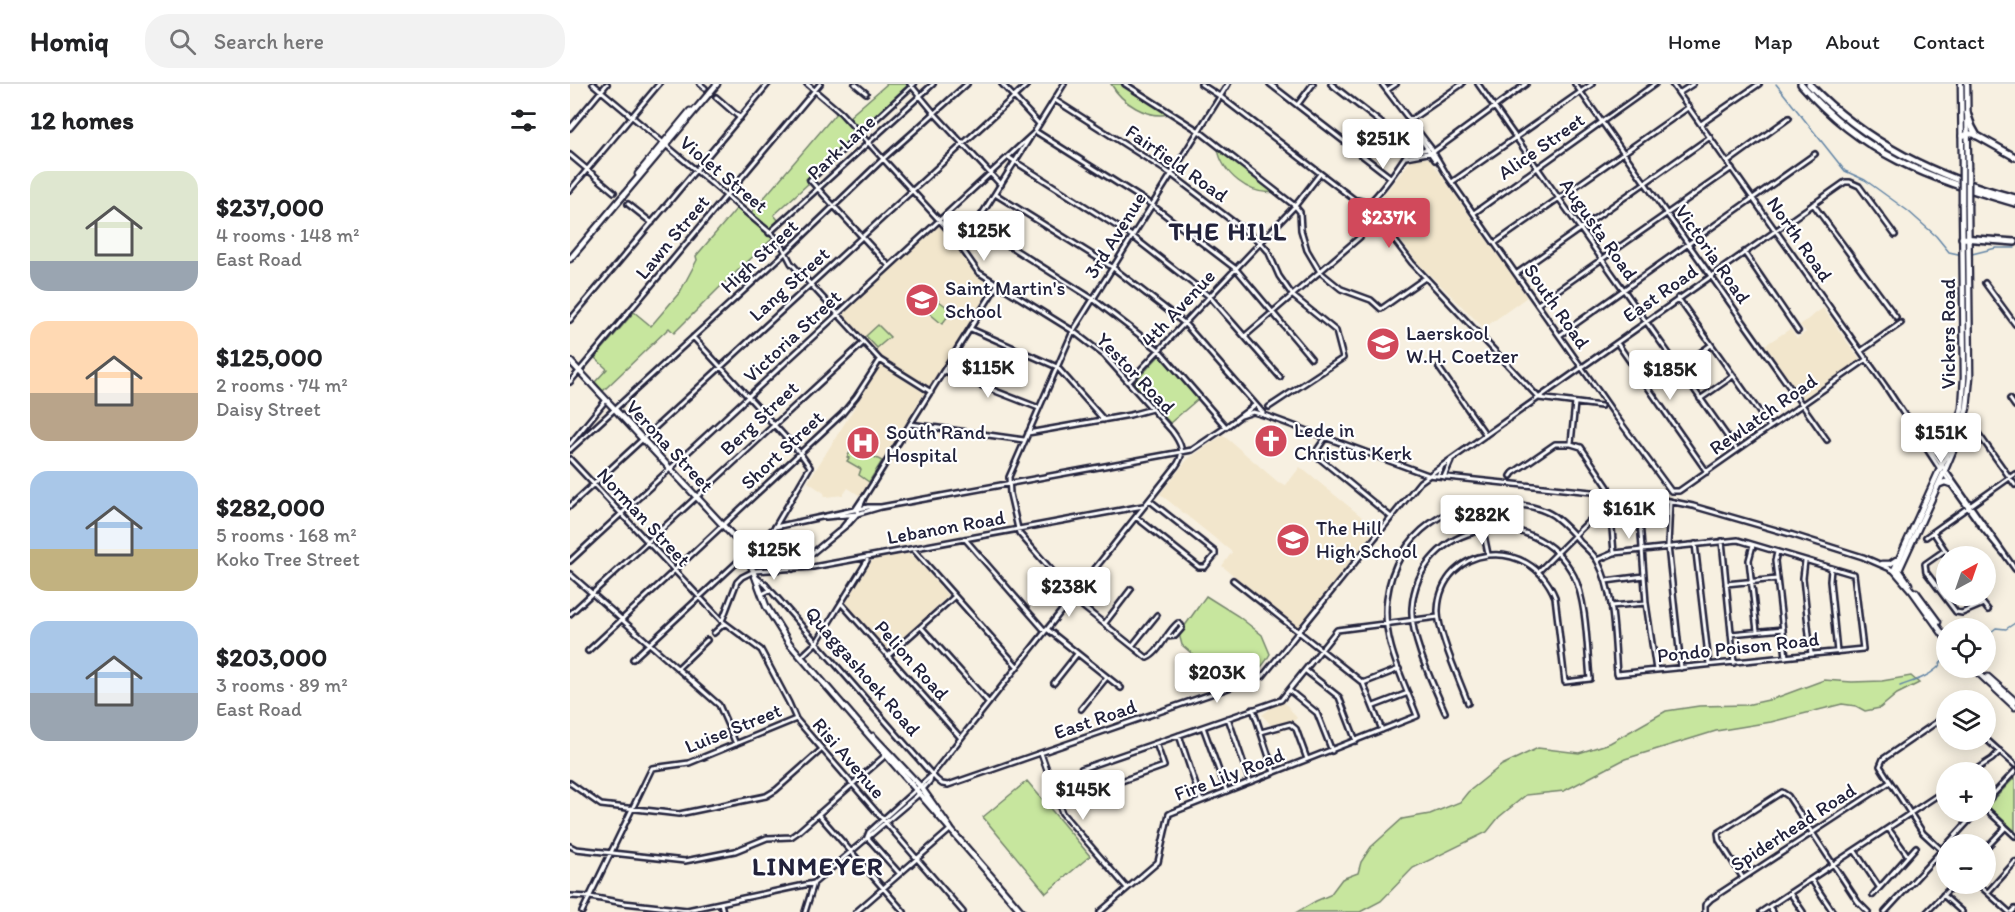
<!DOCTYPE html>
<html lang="en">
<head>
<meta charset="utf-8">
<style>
	body { margin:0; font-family:Itim,sans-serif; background:#f2f2f2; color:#202124; height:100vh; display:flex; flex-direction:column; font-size:22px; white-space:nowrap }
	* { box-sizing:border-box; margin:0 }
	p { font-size:20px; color:#757577 }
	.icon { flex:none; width:33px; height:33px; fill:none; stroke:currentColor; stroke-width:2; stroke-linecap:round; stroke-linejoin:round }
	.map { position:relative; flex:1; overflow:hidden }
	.panel { display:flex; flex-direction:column; background:#fff; width:570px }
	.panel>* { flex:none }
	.needle { width:39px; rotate:40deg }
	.tools { position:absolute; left:1366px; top:462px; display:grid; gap:12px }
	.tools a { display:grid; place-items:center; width:60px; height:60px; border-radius:50%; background:#fff; box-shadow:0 3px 15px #0003; font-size:30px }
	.price { position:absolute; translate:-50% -51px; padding:0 14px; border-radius:6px; background:#fff; color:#222; font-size:20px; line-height:39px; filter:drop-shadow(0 2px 3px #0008) }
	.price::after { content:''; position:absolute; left:50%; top:36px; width:18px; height:14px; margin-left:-9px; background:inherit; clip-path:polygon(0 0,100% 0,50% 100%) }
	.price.on { background:#d1495b; color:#fff }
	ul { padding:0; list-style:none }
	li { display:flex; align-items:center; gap:18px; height:150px; padding:0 30px }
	li span { display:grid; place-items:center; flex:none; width:168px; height:120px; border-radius:18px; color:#555 }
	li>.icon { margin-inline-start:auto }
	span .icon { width:72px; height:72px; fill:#fffc; stroke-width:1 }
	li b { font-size:26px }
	h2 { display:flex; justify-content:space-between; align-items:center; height:72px; padding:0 30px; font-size:26px }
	header { display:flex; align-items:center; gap:36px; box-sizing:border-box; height:84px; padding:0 30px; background:#fff; border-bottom:2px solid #e0e0e0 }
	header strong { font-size:28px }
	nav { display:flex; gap:33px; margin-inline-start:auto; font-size:21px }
	.search { width:420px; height:54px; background:#f2f2f2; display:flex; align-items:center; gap:15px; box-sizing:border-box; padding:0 21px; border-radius:24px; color:#757577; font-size:22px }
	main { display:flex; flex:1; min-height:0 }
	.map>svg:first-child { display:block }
	.built { fill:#f2e6cc }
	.green { fill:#c7e69e; stroke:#74846c; stroke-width:1.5 }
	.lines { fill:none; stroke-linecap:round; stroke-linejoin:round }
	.stream { stroke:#6385a6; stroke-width:1.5 }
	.minor-casing { stroke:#22223b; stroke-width:8 }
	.major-casing { stroke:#22223b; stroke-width:9 }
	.highway-casing { stroke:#22223b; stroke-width:10 }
	.minor { stroke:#fff; stroke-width:3 }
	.major { stroke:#fff; stroke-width:4.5 }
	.highway { stroke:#fff; stroke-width:5 }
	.major-bridge-casing { stroke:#22223b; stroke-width:9; stroke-linecap:butt }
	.major-bridge { stroke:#fff; stroke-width:4.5 }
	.labels { text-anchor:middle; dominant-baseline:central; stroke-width:4.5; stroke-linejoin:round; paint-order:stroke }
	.street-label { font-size:20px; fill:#22223b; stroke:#fff }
	.poi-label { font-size:20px; fill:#22223b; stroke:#fff; text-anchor:start }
	.district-label { font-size:26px; font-weight:bold; letter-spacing:1.5px; fill:#22223b; stroke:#fff }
</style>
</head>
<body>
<header>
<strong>Homiq</strong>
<div class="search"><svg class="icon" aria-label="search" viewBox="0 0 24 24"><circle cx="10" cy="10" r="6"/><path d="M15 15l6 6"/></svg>Search here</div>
<nav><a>Home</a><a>Map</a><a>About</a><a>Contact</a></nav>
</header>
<main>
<section class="panel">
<h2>12 homes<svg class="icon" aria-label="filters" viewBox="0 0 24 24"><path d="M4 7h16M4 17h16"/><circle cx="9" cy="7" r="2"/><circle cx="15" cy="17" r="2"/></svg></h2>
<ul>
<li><span style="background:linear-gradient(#dfe7d0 75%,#9aa5b1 0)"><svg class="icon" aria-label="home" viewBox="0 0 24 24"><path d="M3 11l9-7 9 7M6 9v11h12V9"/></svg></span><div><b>$237,000</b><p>4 rooms · 148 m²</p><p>East Road</p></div></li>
<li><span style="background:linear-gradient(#ffd9b3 60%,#b9a48a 0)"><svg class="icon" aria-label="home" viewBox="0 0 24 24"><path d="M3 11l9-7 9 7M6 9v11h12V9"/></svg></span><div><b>$125,000</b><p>2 rooms · 74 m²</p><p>Daisy Street</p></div></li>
<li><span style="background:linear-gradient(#a9c7e8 65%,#c2b280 0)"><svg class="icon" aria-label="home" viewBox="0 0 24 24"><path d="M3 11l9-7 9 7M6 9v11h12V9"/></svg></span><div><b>$282,000</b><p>5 rooms · 168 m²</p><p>Koko Tree Street</p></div></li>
<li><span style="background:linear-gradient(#a9c7e8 60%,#9aa5b1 0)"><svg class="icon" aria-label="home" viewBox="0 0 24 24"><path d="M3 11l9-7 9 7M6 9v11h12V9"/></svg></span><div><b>$203,000</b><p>3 rooms · 89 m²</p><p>East Road</p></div></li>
</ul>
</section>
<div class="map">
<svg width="1445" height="828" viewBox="0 0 1445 828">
	<rect width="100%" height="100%" fill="#f7f0e1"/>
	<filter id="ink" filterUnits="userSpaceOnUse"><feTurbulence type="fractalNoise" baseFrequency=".0167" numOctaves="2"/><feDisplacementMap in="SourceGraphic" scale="12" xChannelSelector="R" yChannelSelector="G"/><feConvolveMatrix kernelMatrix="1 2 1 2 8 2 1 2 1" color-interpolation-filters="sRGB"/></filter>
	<g filter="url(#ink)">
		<path class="built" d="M859,74L957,213L914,244L847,178L806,121L842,75Z
			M369,141L385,159L403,189L422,201V204L360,303L314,276L275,232L276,227Z
			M1253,224L1290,276L1236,315L1232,314L1195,261L1220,245L1227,254L1236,248L1230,241Z
			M311,281L354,309L292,413L278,404L273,411L255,413L254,409L238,398Z
			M653,351L708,398L716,401L730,383L807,445L728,543L652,482L662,468L590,410L618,375Z
			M338,470L345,473L378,512L321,565H317L276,519L301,478L306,475Z
			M712,615L727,634L709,650L692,631Z"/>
		<path class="green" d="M317,0H338L340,2L291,47L279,33Z
			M541,0H552L599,30C577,35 552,19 541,0Z
			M267,28L288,50L236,95L239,99L204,131L209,137L200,145L181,129Z
			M648,65L705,108C679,112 652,89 648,65Z
			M167,124L203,154L148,205L104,249L99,244L33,307L25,298L37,285L25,274L64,228L81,242L110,208L127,176L126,172Z
			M369,217L382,227L372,240L359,229Z
			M308,241L320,253L307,264L296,252Z
			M590,271L628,315L600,339L564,299Z
			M285,361L293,369L295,368L312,377L299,398L289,391L291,385L277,377L279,374L277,373Z
			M636,512L668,532L692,551L700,570C691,588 675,597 655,598L612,561L609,550Z
			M1341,592L1349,599L1327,610L1310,624L1295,627L1286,622L1272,620L1201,638L1146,647L1055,675L994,707L956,711L929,733L917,748L843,784L811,817L790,828H727L746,817L760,811L772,795L788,789L791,778L801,763L832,735L860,730L890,718L898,708L932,681L968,664L1009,669L1040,659L1096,627L1129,622L1176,621L1203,615L1254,596L1282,598L1312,597Z
			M1445,693V747L1418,722Z
			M457,697L520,772L476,809L413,733Z"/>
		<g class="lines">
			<path class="stream" d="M1206,0L1275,87L1295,96L1338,127L1366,152L1379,168L1388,170
				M1402,170L1426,164H1445
				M1416,552L1426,544L1436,545L1445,539
				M1330,602C1343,597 1356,594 1366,585C1372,581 1371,574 1377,570"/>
			<defs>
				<path id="minor" d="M23,0L209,156L221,179L310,276L361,308
					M130,0L135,4
					M237,0L271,29L381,149L408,188L503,247L534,271L602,347C611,359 616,369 606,382L361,692L299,748L297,753
					M285,0L296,9
					M340,0L365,30L431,101
					M432,0L469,40
					M555,0L629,47L725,122L730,128L731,146L737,166L750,188L771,205L801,216L811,225L855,194
					M631,0L651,13L798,126L812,140L842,179L969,314L1031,322
					M700,0L820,93
					M761,0L842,63
					M812,0L861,64L878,93L1045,331L1101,407H1109L1297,275
					M908,0L1167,366
					M1005,0L1257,356
					M1102,0L1316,303L1370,385
					M817,6L826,0
					M1109,9L1123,0
					M146,13L170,34
					M485,16L601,90L691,159L698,167L709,192L723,212L766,247L773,274L699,323
					M728,20L743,0
					M839,37L892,0
					M1131,40L1189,0
					M0,44L37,0
					M465,47L582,121L666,185L741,274
					M465,47L494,0
					M845,47L865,76
					M841,68L858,65
					M0,71L44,108
					M438,73L562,152L640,213L710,293
					M836,73L863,68L956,0
					M1158,78L1219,34
					M882,98L1022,0
					M0,106L89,0
					M425,110L542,183L614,239L693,329
					M787,116L800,119
					M58,120L82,139
					M1243,120L1326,233
					M795,123C816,104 832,77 848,53
					M904,129L1085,0
					M406,141L523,215L589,266L656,343
					M199,149L363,0
					M925,159L1119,23
					M392,162L461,52
					M1174,168L1228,247
					M319,182L240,96L344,0
					M946,190L1140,53
					M1415,199L1445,240
					M1108,214L1200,343
					M968,220L1162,84
					M0,236L198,0
					M401,245L487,283L534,336
					M990,251L1245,70
					M675,252L790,153L794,146L795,124
					M1047,259L1137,388
					M1291,267L1331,239
					M869,284L916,351
					M1108,284L1141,261
					M374,287L469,324
					M0,298L250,0
					M559,298L725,122L750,90
					M1130,315L1163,292
					M1440,315L1445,322
					M1336,331L1445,485
					M671,332L683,328L697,332L858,391L1089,415L1123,422L1220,450L1293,473L1323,486
					M340,340L454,356
					M1405,345L1445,401
					M458,349L560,331L582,325
					M756,353L747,366L749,374L821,433
					M1001,359L1005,319
					M0,360L36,316
					M0,366L215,169L313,75L397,0
					M0,375L152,537L191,566L219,619L226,635L393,828
					M1374,390L1411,442L1435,471
					M868,392L872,382L876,379L1275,98H1280L1289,102L1325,151
					M941,392L943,389L985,360H1001L1011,363L1038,403
					M874,393L881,377
					M1100,417L1098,462L1111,584
					M0,422L458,0
					M285,426L293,414
					M1041,432L1044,469
					M256,433L287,430L311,423L622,366L656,343L685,321
					M566,433L629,483H635L645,471V468L579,416
					M205,443L298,423H311
					M273,443L282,432
					M913,446L918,470
					M1363,448L1379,472
					M1356,453L1445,390
					M395,455L475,547
					M1152,457L1164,579
					M1125,460L1139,580
					M1183,461L1179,476L1187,547
					M343,465L447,582
					M1375,466L1355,480L1356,488L1386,528L1392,529L1413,520
					M1207,468L1205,477L1216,573
					M0,477L464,49
					M1235,477L1233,494L1241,570
					M223,485L279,439L287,430L295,412L428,200
					M1261,485L1260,497L1267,568
					M969,487L1023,433L1031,432L1067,434L1070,437L1076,519L1086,586
					M0,490L149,621L166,660
					M187,494L196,501L200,506
					M663,496L793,599L812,646
					M1036,497L1074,492
					M1156,500L1207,495
					M192,510L200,506L203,509L366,695L372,700L378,701L693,592L850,398L872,382
					M504,512L449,449L440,410L439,393L503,247L658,0
					M1407,512L1418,526
					M502,514L577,574C590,569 596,548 608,539L611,541L612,544L605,552L596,553
					M271,519L390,653
					M1041,522L1076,519
					M0,530L293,259
					M152,537L167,498L172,493L184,487L243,483L573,422
					M535,539L561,505
					M351,543L418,618
					M477,545L551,604
					M144,549L155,539
					M1161,550L1213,545
					M562,562L587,531
					M18,567L272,330L286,313L310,276
					M319,571L384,513
					M231,573L247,558L297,477V473
					M63,575L205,443L240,383L230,369L123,253
					M108,584L137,556
					M736,587L769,613L786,657
					M484,599L507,570
					M793,599L829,585
					M720,607L747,629L762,667
					M804,622L838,609
					M511,625L537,593
					M683,625L704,688
					M875,628C863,600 840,553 842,524C848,437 965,415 1004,492C1017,518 1017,566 1020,595L995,598L985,513C959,449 871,461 868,526C867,547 890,597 898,619
					M1377,631L1313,675L1310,682L1353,749L1377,771
					M658,634L680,698
					M633,643L656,706
					M691,648L720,640L726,645L737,675
					M609,651L631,717
					M1416,655L1445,681
					M471,669L492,729L557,804
					M1402,688L1422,675L1430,667
					M0,699L31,721L109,730L196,712L206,706L251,666
					M353,705L360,697L361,692
					M516,709L510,692L511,685L711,616L767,546L868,533
					M1416,718L1445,687
					M489,719L594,682L586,659
					M1416,725L1445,752
					M248,730L334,828
					M1318,744L1338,772
					M297,753L329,789
					M0,762L6,765L115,777L165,767L197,754L221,753L228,748L317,670
					M1416,764L1435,744
					M1285,767L1309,803
					M1173,794L1149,756L1148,749L1212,708L1218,712L1288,818L1298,828
					M1241,795L1263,828
					M1408,800L1439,828
					M1418,808L1445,778
					M1220,809L1233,828
					M1303,811L1346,763
					M1373,811L1392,828
					M0,812L20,813L54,819L117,826L244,799L349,710
					M151,819L153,828
					M1199,823L1203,828
					M12,828L82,684L119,679L226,635
					M235,828L244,799
					M286,828L381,745
					M530,828L588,778L599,730L601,729L847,632C833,595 811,555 817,514C825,450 882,410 945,420C958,422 972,424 984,432C993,439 1002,448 1010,458C1016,464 1024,470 1028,478C1045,511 1044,554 1047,590L1293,565L1284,490H1282L1168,456L1044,469L1027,476
					M1135,828V821L1141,815L1320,698
					M1191,828L1377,705
					M1315,828L1407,728
					M1357,828L1384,800
					M1442,828L1445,825"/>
				<path id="major" d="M1391,0L1392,81
					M1397,0L1398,83
					M68,90L120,27
					M0,175L147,0
					M0,277L175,465L196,522L219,559L452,828
					M1360,365L1371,369L1377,366
					M1370,400L1375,398L1381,400
					M1312,480H1320L1326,476
					M1339,500L1329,486L1375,386L1388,355L1397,324L1400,293L1398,121
					M1346,508L1368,538
					M1377,556L1342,507L1324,486L1379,365L1392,324L1394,293L1392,120
					M1403,584L1445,623
					M1418,593L1445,617
					M303,652L351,703L380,744"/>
				<path id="highway" d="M1231,0C1294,72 1356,93 1445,119
					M1239,0C1296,60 1367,93 1445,114
					M1397,29L1402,43L1407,52
					M1392,52L1398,50H1404L1445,73
					M1392,154L1445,158"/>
			</defs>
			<use href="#minor" class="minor-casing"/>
			<use href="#major" class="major-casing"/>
			<use href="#highway" class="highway-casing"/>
			<use href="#minor" class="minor"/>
			<use href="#major" class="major"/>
			<use href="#highway" class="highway"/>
			<defs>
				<path id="major-bridge" d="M1392,81V120
					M1398,83V121"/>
			</defs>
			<use href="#major-bridge" class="major-bridge-casing"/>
			<use href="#major-bridge" class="major-bridge"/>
		</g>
	</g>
	<defs>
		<symbol id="school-disc" viewBox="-11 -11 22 22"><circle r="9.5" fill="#d1495b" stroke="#fff"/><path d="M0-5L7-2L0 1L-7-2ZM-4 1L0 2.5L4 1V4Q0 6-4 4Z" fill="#fff"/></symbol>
		<symbol id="church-disc" viewBox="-11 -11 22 22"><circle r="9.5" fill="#d1495b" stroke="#fff"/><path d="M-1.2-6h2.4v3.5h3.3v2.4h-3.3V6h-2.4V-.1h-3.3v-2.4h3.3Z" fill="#fff"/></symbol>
		<symbol id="hospital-disc" viewBox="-11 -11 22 22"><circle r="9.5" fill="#d1495b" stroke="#fff"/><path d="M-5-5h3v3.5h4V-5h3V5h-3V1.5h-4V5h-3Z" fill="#fff"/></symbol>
	</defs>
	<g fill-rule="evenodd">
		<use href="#school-disc" x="333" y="197" width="38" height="38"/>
		<use href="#school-disc" x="794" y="241" width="38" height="38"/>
		<use href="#church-disc" x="682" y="338" width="38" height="38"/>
		<use href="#hospital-disc" x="274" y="340" width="38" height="38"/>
		<use href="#school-disc" x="704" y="437" width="38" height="38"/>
	</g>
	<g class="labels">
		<g class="street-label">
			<text transform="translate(971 62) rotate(-35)">Alice Street</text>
			<text transform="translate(271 63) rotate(-43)">Park Lane</text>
			<text transform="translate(607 79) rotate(35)">Fairfield Road</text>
			<text transform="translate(154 90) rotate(40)">Violet Street</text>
			<text transform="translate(1029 145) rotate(55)">Augusta Road</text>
			<text transform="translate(545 151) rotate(-58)">3rd Avenue</text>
			<text transform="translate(102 153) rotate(-50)">Lawn Street</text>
			<text transform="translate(1230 155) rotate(55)">North Road</text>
			<text transform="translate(1143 170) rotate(55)">Victoria Road</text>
			<text transform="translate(189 172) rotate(-43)">High Street</text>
			<text transform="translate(219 200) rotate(-42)">Lang Street</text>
			<text transform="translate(1090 209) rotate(-35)">East Road</text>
			<text transform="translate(987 222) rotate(55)">South Road</text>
			<text transform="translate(608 224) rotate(-47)">4th Avenue</text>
			<text transform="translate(1378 250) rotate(-90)">Vickers Road</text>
			<text transform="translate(222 252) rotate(-43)">Victoria Street</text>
			<text transform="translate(566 289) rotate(46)">Yestor Road</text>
			<text transform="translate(1193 330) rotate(-35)">Rewlatch Road</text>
			<text transform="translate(189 334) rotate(-43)">Berg Street</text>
			<text transform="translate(100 362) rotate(47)">Verona Street</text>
			<text transform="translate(212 366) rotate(-43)">Short Street</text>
			<text transform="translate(74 433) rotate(47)">Norman Street</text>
			<text transform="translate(376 443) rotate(-10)">Lebanon Road</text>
			<text transform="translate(1168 563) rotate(-6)">Pondo Poison Road</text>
			<text transform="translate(342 576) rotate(48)">Pelion Road</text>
			<text transform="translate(293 587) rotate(49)">Quaggashoek Road</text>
			<text transform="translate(525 635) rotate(-19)">East Road</text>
			<text transform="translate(163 644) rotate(-22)">Luise Street</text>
			<text transform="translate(279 674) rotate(49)">Risi Avenue</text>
			<text transform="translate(659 690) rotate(-21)">Fire Lily Road</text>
			<text transform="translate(1223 743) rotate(-33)">Spiderhead Road</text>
		</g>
		<g class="poi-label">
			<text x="375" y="204">Saint Martin's<tspan x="375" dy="23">School</tspan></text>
			<text x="836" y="249">Laerskool<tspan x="836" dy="23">W.H. Coetzer</tspan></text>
			<text x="724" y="346">Lede in<tspan x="724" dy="23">Christus Kerk</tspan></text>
			<text x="316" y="348">South Rand<tspan x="316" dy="23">Hospital</tspan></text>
			<text x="746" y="444">The Hill<tspan x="746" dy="23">High School</tspan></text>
		</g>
		<g class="district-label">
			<text x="658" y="147">THE HILL</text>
			<text x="248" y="782">LINMEYER</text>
		</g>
	</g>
</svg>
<div class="tools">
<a><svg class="needle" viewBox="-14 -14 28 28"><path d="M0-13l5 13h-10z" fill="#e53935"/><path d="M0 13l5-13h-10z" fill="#757577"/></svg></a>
<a><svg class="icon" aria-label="locate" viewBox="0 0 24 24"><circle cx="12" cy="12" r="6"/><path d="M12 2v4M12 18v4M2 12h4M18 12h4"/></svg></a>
<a><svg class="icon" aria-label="layers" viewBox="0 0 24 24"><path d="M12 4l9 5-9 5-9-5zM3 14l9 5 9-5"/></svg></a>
<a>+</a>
<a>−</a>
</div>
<b class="price" style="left:813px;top:86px">$251K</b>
<b class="price on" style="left:819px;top:165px">$237K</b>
<b class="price" style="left:414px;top:178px">$125K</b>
<b class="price" style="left:418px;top:315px">$115K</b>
<b class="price" style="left:1100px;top:317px">$185K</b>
<b class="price" style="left:1371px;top:380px">$151K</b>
<b class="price" style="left:1059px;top:456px">$161K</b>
<b class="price" style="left:912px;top:462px">$282K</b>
<b class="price" style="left:204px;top:497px">$125K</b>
<b class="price" style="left:499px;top:534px">$238K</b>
<b class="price" style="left:647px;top:620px">$203K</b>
<b class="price" style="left:513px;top:737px">$145K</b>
</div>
</main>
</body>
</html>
